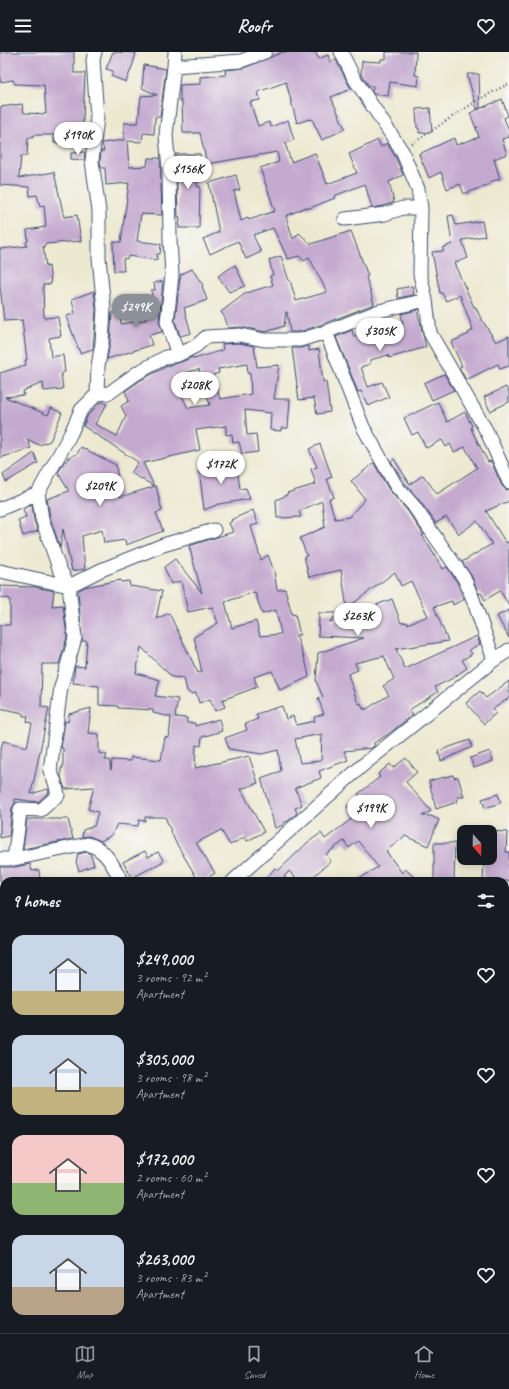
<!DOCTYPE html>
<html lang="en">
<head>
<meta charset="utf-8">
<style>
	body { margin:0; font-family:Caveat,sans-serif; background:#20242c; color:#f1f3f6; height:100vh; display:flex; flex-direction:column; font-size:15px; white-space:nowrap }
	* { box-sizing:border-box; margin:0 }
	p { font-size:13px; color:#9ea1a6 }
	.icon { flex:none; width:22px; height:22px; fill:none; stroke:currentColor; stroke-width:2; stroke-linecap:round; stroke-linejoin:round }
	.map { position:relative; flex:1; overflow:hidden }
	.side { position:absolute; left:0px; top:825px; width:509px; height:456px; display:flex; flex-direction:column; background:#171b24; border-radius:12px 12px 0 0; box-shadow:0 2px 10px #0003 }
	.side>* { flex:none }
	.needle { width:26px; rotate:160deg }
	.fabs { position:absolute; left:457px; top:773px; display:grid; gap:8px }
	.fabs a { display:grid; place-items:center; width:40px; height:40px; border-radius:8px; background:#171b24; box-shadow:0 2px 10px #0003; font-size:20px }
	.price { position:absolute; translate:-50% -34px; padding:0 9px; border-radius:14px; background:#fff; color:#222; font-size:13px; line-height:26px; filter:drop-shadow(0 1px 2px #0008) }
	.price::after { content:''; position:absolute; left:50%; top:24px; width:12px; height:9px; margin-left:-6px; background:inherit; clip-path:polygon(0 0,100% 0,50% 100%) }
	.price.current { background:#8c9099; color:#fff }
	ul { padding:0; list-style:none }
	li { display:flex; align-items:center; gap:12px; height:100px; padding:0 12px }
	li span { display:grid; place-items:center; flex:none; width:112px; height:80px; border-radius:12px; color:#555 }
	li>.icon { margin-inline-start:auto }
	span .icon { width:48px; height:48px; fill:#fffc; stroke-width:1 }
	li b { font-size:17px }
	h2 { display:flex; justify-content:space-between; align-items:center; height:48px; padding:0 12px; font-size:17px }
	header { display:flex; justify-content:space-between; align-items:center; height:52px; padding:0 12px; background:#171b24; font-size:18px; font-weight:700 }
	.dock { display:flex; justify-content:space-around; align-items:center; height:56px; border-top:1px solid #363941; background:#171b24; font-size:11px; color:#9ea1a6 }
	.dock a { display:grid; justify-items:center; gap:2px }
	.dock .current { color:#8c9099 }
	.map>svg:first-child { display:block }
	.building { fill:#c5aad0; fill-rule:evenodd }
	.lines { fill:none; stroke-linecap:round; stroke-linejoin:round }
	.minor-casing { stroke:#3a4b6f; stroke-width:15 }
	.path { stroke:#3a4b6f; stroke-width:2.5; stroke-dasharray:1 3; stroke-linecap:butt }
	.minor { stroke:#fff; stroke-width:13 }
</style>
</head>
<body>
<header><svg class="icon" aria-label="menu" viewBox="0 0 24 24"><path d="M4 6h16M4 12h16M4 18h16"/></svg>Roofr<svg class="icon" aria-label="heart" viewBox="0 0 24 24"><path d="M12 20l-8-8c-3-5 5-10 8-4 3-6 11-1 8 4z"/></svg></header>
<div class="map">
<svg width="509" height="1281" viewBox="0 0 509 1281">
	<rect width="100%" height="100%" fill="#f6f6f2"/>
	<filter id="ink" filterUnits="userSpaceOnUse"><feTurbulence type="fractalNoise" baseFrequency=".025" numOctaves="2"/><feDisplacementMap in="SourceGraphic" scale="8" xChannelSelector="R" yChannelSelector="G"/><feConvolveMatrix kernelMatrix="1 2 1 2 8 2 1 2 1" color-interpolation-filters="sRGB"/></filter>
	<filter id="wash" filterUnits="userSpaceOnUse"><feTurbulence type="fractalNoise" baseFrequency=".012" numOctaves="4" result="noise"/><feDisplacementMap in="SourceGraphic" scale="16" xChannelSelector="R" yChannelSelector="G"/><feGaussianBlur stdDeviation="0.9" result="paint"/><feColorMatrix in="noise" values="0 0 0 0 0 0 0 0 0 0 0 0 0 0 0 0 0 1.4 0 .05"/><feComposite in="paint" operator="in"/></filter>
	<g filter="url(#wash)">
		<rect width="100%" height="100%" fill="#ede9d1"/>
		<g id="blocks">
			<path class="building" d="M0,0H74V21H85L82,91H54V83H34V84L28,86L27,104H21L19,126L54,120L64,165L77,163L81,189L45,192V194H43L46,215L49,214L51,232L43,233L44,266L58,265L61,284L49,286L51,305L63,303L65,320L61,321L63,337L44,339L43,331L23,339L24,343L5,345L48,363L51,356L62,361L50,389L39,393L27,387L31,396L0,406V321L26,313L25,308H27L22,268L4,269L0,234V197L27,194L26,190L28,189L27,178L46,175L44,153L40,154L37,143L30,144L29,135L0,133V55L22,52L24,61L46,62L44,33L15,32L13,28L0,30Z
				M113,0L136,1L133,12L126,30L111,24L113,19L106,17Z
				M283,0H315L319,7L328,3L330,10L336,8L351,37L331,45L345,77L322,88L312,67L310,68V67L297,71L286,30L258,40L260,48L250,50L258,74L269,70L271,75L288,68L294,88L285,91L291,110L315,101L327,132L357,121L349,102L378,88L381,95L387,91L396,106L403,123L389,130L394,150L383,154L372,156L365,132L334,144L335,146L307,157L306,155L286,164L293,187L299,181L311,192L351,179L368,224L366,225L374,252L323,272L299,280H290L287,260H286L284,274L266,280L241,275L228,276L225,266L221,260L246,241L273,233L270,224L273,223L269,208L281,204L289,229L290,228L296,249L327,240L309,205L304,209L299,204L288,207L273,176L253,183L261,200L246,207L238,189L210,202L203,187L219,180L209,131L236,123L240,138L234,139L241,169L248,166L249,168L275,159L260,116L279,110L277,100L207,112L200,81H183L182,49L180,50V33L200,32V25L226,23L225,18L244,16Z
				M386,0H416L415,23L419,24L418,34L390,30L388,44L374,42L372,40L373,34H369L361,22L362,9L381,10V7H386Z
				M144,13L166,17L160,65H155L154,82L143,81L142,90L127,89L129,115L147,114L148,106H160L162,163L141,162L137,189L161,192L160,202H157V208L128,204V206L123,207L124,219H114L113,190H121L129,131L106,133L105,116H101L100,109L101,99H104L102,91L124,88V71H138L141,44L157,43L142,36Z
				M467,22H479L480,56L477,57Z
				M502,47L508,64L504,66L509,79V85L502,87L507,102L494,107L500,127L489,130L490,132L464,142L460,132L447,137L441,120L429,126L419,102L454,86L456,93L479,85L476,76L478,75L476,76L470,61Z
				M430,56L432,80L419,81V76H417L416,57Z
				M85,100L84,108L71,107V101Z
				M176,102H200V113L197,114V135L200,134L199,176H179L180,165H178Z
				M453,163L456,173L482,169L485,184L462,188L468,206L454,211L474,255H476L479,263L496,290L509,284V314L500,317L498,312L466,328L459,315L462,314L451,290L469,282L468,281L473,278L460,243L446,249L442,241H440L432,200L444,199L442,196L452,192L448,164Z
				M235,213L245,234L229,240L218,224Z
				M192,217L203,233L202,234L207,248L184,256L191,281L180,284L175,269L180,226H181L180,223Z
				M163,229L159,269L162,280L149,283L152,293L107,307L110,291L112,261L119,260L121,272L146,268L143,251L153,249L151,238H155L154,231Z
				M412,234L414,243L398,246L397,237Z
				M94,239L96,257L93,297L80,301L66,264L75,262L72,247Z
				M417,258L426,295L389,306L388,303L370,308V312L361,315L368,335L382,330L389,345L368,354L361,339L358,340L336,285L352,278L354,285L371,280L373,285L395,278L394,274L403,272L401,262Z
				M239,291L254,294L257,315L279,313L274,347H290L288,376H281V379L270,378L271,361L245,358L247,383L256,382L258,400L242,402L239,390L233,391L232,382L226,383V374L196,378L200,398L143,411L154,434L131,421L138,410L83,374L88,363L101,350H103L107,352L95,372L117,384L126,364L121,354L129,349L125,339L141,328L169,313L181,310L193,305L194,307L223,298L222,292ZM247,312L248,322L250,321L251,342L220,347L213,323L219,321L218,317ZM199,317L210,353L188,356L180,340L184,338L178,323Z
				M309,294V299L319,297L323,330L326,329L330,360L317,362L314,346L299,348L292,296H300Z
				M444,322L454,338L432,348L424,331Z
				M506,335L509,341V350L490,359L484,345Z
				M438,350L447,370L465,360L472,374L471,375L472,379L488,410L491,409L502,434L505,437L509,438V449L486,459L506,491L509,489V553L500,539L485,548L481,541L479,542L471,523L462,510L492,492L477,469L459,482L446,465L436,471L419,448L403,429L391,409L394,407L410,432L423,423L437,442L477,416L465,395L454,400L450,392L446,395L442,388L426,396L418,380L412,383L404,366Z
				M320,392L332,425L327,427L334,445L329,447L335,467L349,465L365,447L351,429L374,411L389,438L407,458L422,480L424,483H422L443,517L447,515L457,530L464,547L453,553L452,549L434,555L448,589L396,597L405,617L477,584L480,592L469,598L472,602L462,608L467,616L453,626L435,635L438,640L409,658L413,663L387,683L374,691V694L372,696L344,699L348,708L319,719L321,726L295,736L302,753L295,756L297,761L288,769L283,771V773L275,776L261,726L281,719L278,698L262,702L229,697L225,686L247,678L245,672L258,667L256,662L282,654L286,667L293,664L296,673L315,669L314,665L324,662L318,646L323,645L316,629L318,601L364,586L318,584L319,567L318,561H340L330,569V570L392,547L401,571L407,570V572L428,564L411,529L401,534L395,520L347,556L341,518L309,525L304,504H307L300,486L325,475L322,449L299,459L301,465L277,466L276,448L287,443V441L316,432L311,417L317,415L309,397ZM384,604L394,627L383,634L389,643L365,658V656L363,657L361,651L358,652L348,622L358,618L355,611ZM322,682L321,709L300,711L295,687Z
				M81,395L116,413L120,445L156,434L162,459L156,461L163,479L126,493L125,488L104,491L102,478L82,484L85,517L72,519L63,477L60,496L50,465L47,447L69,439L58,421L64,410L69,407L67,406L77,402Z
				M34,401L38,411L6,430L3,423Z
				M236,407L240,437L246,436L250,447L219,452L204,458L199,417Z
				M32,452L34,468L38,479L23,484L18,468L26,465L23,457Z
				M253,458L258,472L251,474L261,508L268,503L274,519L277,538L285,537L292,563L295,562L300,583H296L306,611L309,625L280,638L272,619L254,625L257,635L222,648L225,655L215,659L210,647L199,651L196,641L191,642L187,639L184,626L172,625L141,595L136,621L160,628L155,644L178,647L175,665L187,666V671H195V674L219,667L222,679L202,685L201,694L196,693L195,716L249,704L258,731L241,737L264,780L247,789L245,785L230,793L221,778L196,791L215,821L204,828L202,825L198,828L175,789L165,765H145V769L139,768L138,774L117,772L112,783L101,789L89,784L82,785L83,778L94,774L98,760L88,757L94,735L65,737L61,725V716H63V696H61L65,669L68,670L69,662L91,656L88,681L99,682V701L107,703L105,708H109L111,718L112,708L131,709V705L161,708L165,685L169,686L171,665L153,661V658L118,656V654L99,653V634L73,631L75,614L85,615L87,589H82L78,539L84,535L121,528V530L129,529L130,534L162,539L156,567L169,561L198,621L202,620L194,585L218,571L212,555L188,560L181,529L171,532L164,515L175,507L202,541L189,494L233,480L229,471L232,469L231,468ZM255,540L262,562L276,558L281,582L260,584L256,569L232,576L225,550Z
				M0,534L35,535L54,539L52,554L63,553L67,585L59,612H42L41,655L49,656L31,742L48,737L49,740L38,750L15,747V751L12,756L9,784L0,786V700L3,689L27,695L32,671L27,670L28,664H23V661L0,656V573H10V547L0,545Z
				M509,558V586L497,564Z
				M509,629V646L493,657L496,661L484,672L466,651L480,639L486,646Z
				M470,688L472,695L441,709L438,699Z
				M490,699L493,709L474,716L470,706Z
				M406,706L417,720L406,730L431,759L422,764H431L439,768L428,794L405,784L386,799L402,821L405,817L419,829H355L378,815L358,789L349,796L344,789L326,802L331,809L308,829H299L289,819L284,825L289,829H264L275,816L278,819L307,791L321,781L325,787L354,765L347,754L360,745L358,742L380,725L378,722L390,712L393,716Z
				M453,723L454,726L458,725L464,745H458L457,750L436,757L429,729Z
				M498,742L501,751L485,756L482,747Z
				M27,767H68L73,787L23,797Z
				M490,779L507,780L506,800H509V829H483L484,806H490Z
				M434,791H455L454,829H434Z
				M145,799L148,805L158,800L164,809L132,826L123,810Z
				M87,800L90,801L94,813L79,819L76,810L78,802Z
				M30,812L32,819L39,818L40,829H0V815H15Z"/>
		</g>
	</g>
	<g filter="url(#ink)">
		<use href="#blocks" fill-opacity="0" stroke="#3a4b6f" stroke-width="1"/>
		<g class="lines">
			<defs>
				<path id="minor" d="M95,0L93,8L97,65L92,109L99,159V206L104,257L102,291L98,314L97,342
					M175,0L174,14L241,9L265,0
					M341,0L354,26L402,99L418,137L421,156L420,222L426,248L430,281L487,380L509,430
					M174,14L166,83L169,118L170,187L172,223L167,270L178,303
					M345,167L385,162L403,156H421
					M326,280L363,375L396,434L413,453L464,526L473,547L494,608
					M0,457L38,441
					M0,519L69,534L101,518L163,493L214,478
					M0,807H14L87,792C104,795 114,814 121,829
					M14,807C16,790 19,774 20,757L41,758L58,743L55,730L50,719L61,635L75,586L69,534L59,516L42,467L38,441L71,381L81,358L97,342L109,341L137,321L166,305L178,303L196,294L206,285L240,283L264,288H300L326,280L379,259L426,248
					M233,829L363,713L494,608L509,598
					M505,967L509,966
					M0,1026L4,1022
					M0,1037L4,1038
					M0,1063L4,1073
					M74,1277L75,1281
					M272,1277L273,1281"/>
			</defs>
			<use href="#minor" class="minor-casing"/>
			<path class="path" d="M412,92C444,71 474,48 509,32
				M505,1033L509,1035"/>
			<use href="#minor" class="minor"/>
		</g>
	</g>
</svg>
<div class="fabs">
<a><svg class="needle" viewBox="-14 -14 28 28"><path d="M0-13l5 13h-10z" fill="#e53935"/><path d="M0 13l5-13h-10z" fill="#9ea1a6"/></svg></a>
</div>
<b class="price" style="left:78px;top:104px">$190K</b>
<b class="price" style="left:188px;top:138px">$156K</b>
<b class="price current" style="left:136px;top:276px">$249K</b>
<b class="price" style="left:380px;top:300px">$305K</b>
<b class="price" style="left:195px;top:354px">$208K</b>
<b class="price" style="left:221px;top:433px">$172K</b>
<b class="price" style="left:100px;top:455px">$209K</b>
<b class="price" style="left:358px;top:585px">$263K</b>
<b class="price" style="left:371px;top:777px">$199K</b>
<section class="side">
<h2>9 homes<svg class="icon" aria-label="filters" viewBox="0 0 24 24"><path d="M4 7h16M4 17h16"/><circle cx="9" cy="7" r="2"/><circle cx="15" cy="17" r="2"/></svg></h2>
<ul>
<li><span style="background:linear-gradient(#c9d6e8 70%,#c2b280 0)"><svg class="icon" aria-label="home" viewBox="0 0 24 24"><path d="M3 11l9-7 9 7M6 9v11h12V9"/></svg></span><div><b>$249,000</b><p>3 rooms · 92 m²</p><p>Apartment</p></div><svg class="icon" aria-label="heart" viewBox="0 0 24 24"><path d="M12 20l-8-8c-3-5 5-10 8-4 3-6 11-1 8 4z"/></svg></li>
<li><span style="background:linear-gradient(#c9d6e8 65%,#c2b280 0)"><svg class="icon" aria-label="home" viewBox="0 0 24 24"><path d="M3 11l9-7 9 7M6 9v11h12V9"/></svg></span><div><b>$305,000</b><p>3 rooms · 98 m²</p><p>Apartment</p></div><svg class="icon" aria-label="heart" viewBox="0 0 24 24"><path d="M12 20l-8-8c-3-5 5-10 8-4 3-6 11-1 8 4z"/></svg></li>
<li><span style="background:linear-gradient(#f6c9c9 60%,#8fb573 0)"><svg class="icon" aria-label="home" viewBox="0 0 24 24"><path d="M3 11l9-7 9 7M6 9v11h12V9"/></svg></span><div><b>$172,000</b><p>2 rooms · 60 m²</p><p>Apartment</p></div><svg class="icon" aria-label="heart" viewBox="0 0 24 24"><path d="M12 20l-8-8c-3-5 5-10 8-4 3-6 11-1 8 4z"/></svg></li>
<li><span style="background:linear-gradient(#c9d6e8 65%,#b9a48a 0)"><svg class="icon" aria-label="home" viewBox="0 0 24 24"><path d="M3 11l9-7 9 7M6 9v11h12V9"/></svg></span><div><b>$263,000</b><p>3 rooms · 83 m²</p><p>Apartment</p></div><svg class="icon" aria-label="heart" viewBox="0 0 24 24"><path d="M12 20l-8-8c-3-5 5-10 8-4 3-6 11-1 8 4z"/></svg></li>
</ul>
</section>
</div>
<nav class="dock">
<a class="current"><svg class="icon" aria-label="map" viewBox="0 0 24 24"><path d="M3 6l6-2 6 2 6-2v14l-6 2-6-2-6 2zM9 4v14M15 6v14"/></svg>Map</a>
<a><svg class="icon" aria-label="saved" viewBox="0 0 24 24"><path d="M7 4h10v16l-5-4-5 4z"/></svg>Saved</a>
<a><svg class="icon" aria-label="home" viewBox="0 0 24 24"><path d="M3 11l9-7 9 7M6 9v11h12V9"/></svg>Home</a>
</nav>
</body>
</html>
